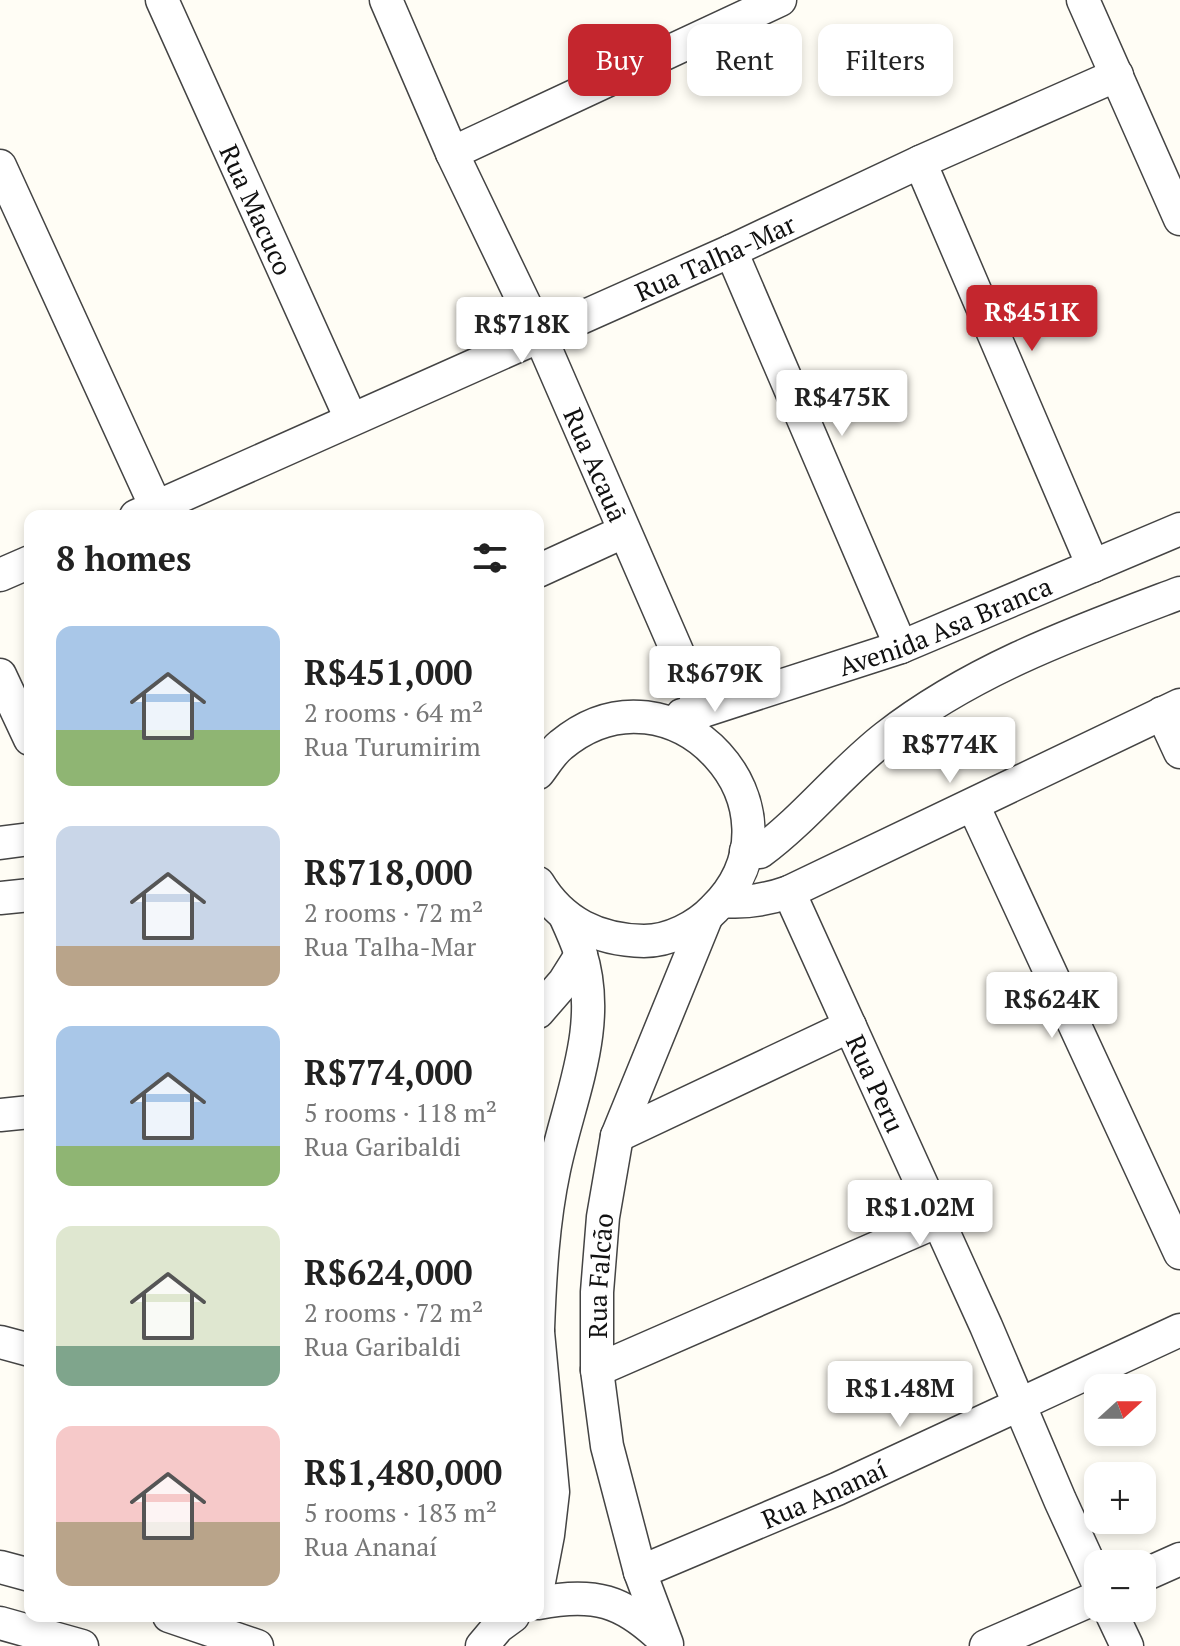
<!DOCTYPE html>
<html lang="en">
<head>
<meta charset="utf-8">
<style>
	body { margin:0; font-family:"PT Serif",serif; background:#f2f2f2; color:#222; height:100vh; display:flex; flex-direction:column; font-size:30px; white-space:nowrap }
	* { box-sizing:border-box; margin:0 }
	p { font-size:26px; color:#767676 }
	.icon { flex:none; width:44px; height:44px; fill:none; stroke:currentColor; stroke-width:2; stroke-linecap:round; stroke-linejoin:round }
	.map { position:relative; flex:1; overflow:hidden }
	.details { position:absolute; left:24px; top:510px; width:520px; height:1112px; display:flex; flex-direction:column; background:#fff; border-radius:16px; box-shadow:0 4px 12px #0003 }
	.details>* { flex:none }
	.guide { position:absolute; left:568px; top:24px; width:492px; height:72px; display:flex; gap:16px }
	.needle { width:52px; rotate:69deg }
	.tools { position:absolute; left:1084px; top:1374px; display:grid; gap:16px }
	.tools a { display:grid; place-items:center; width:72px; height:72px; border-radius:16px; background:#fff; box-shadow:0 4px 12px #0003; font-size:40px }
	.price { position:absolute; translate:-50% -68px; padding:0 18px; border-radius:8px; background:#fff; color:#222; font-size:26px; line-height:52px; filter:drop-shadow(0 2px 4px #0008) }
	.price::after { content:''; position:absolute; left:50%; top:48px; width:24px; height:18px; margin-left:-12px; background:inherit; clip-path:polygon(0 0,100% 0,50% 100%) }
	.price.active { background:#c4262e; color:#fff }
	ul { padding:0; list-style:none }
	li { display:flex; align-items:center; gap:24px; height:200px; padding:0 32px }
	li span { display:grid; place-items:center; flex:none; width:224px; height:160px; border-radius:16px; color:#555 }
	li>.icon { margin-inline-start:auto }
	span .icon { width:96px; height:96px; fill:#fffc; stroke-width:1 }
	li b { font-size:34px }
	h2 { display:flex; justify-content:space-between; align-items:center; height:96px; padding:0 32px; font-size:34px }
	.tag { padding:0 28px; border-radius:16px; background:#fff; box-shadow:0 4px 12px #0003; font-size:28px; line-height:72px }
	.tag.active { background:#c4262e; color:#fff }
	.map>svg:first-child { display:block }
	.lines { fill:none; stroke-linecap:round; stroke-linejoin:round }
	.minor-casing { stroke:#444; stroke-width:35 }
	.minor { stroke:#fff; stroke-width:32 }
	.labels { text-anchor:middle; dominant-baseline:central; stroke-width:8; stroke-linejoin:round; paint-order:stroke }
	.street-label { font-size:26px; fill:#111; stroke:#fff }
</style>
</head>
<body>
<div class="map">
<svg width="1180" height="1646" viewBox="0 0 1180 1646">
	<rect width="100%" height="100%" fill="#fffdf5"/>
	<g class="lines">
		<defs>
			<g id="minor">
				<path id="s1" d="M162,0L351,419"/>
				<path id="s2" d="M386,0L452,153L540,336L703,711"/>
				<path d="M1083,0L1180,219"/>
				<path d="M452,153L780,0"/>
				<path d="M920,162L1093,566"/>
				<path d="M0,166L156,507"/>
				<path d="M731,251L901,647"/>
				<path id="s3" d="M136,516L731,251L920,162L1117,75"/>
				<path d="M538,571L623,532"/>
				<path d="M0,575L30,562"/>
				<path d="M0,675L30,739"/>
				<path d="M1162,713L1180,752"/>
				<path id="s4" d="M682,715L703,711L901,647L1180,529"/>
				<path d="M538,773C545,764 552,752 561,745C673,652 815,810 714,909C697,927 669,941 644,941C598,940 562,923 538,883"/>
				<path d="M973,805L1180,1253"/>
				<path d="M0,843L30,839"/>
				<path d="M746,851L760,852C806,818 841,772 886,737C973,669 1077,632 1180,593"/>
				<path id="s5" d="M789,892L986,1326L1060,1500L1098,1583"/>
				<path d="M0,898L30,895"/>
				<path d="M723,901C747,903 766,900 789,892L1180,705"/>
				<path d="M538,1012L564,982L581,955"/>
				<path d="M0,1115L30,1112"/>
				<path d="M617,1136L850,1026"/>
				<path d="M538,1329C540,1276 543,1222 554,1170C569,1098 604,1026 580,952C576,940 571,929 566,918"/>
				<path d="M538,1332L553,1492L548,1535L538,1587"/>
				<path d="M0,1342L30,1350"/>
				<path d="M597,1370L938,1221"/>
				<path d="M0,1567L30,1575"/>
				<path id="s6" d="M640,1572L837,1489L1180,1330"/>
				<path d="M1142,1576L1180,1559"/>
				<path d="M538,1603C594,1592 623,1600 664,1640"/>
				<path d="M1109,1608L1127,1646"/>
				<path d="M169,1616L257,1646"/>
				<path d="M0,1623L82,1646"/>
				<path id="s7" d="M667,1644L640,1572L607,1446L597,1370V1292L603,1217L617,1136L706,918"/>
				<path d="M482,1646L498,1627L513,1616"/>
				<path d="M986,1646L1098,1597"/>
			</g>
		</defs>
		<use href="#minor" class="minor-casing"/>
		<use href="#minor" class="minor"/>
	</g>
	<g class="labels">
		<g class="street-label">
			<text stroke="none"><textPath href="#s1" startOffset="230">Rua Macuco</textPath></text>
			<text stroke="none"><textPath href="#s3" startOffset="634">Rua Talha-Mar</textPath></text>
			<text stroke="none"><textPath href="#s2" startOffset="510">Rua Acauã</textPath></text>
			<text stroke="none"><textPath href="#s4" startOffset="278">Avenida Asa Branca</textPath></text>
			<text stroke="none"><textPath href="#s5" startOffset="210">Rua Peru</textPath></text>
			<text stroke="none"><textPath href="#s7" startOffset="378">Rua Falcão</textPath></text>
			<text stroke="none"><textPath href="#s6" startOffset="200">Rua Ananaí</textPath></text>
		</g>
	</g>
</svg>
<div class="tools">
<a><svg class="needle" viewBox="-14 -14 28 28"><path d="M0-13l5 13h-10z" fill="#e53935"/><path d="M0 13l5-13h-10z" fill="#767676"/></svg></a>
<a>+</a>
<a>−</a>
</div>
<b class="price active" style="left:1032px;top:353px">R$451K</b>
<b class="price" style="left:522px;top:365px">R$718K</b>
<b class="price" style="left:842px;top:438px">R$475K</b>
<b class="price" style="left:715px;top:714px">R$679K</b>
<b class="price" style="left:950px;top:785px">R$774K</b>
<b class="price" style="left:1052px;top:1040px">R$624K</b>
<b class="price" style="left:920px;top:1248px">R$1.02M</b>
<b class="price" style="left:900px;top:1429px">R$1.48M</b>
<div class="guide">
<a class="tag active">Buy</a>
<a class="tag">Rent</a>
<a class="tag">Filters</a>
</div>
<section class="details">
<h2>8 homes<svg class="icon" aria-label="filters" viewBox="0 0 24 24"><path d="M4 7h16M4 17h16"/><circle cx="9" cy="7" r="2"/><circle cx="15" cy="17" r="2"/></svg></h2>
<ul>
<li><span style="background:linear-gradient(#a9c7e8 65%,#8fb573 0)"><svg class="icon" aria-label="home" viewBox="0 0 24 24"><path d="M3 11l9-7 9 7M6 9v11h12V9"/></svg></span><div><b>R$451,000</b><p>2 rooms · 64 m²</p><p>Rua Turumirim</p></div></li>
<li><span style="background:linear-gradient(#c9d6e8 75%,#b9a48a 0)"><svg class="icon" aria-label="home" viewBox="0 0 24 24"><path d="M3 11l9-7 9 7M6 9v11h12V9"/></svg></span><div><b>R$718,000</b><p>2 rooms · 72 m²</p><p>Rua Talha-Mar</p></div></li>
<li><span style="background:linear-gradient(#a9c7e8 75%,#8fb573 0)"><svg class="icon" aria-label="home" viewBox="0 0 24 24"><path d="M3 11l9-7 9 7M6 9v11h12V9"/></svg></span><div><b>R$774,000</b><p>5 rooms · 118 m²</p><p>Rua Garibaldi</p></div></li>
<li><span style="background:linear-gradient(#dfe7d0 75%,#7fa58c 0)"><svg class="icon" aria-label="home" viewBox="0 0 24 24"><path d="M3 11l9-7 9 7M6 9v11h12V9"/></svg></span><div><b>R$624,000</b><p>2 rooms · 72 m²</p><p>Rua Garibaldi</p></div></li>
<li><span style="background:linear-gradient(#f6c9c9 60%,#b9a48a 0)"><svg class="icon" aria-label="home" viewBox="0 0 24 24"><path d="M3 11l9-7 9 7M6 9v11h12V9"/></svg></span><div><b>R$1,480,000</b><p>5 rooms · 183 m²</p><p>Rua Ananaí</p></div></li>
</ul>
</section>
</div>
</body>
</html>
